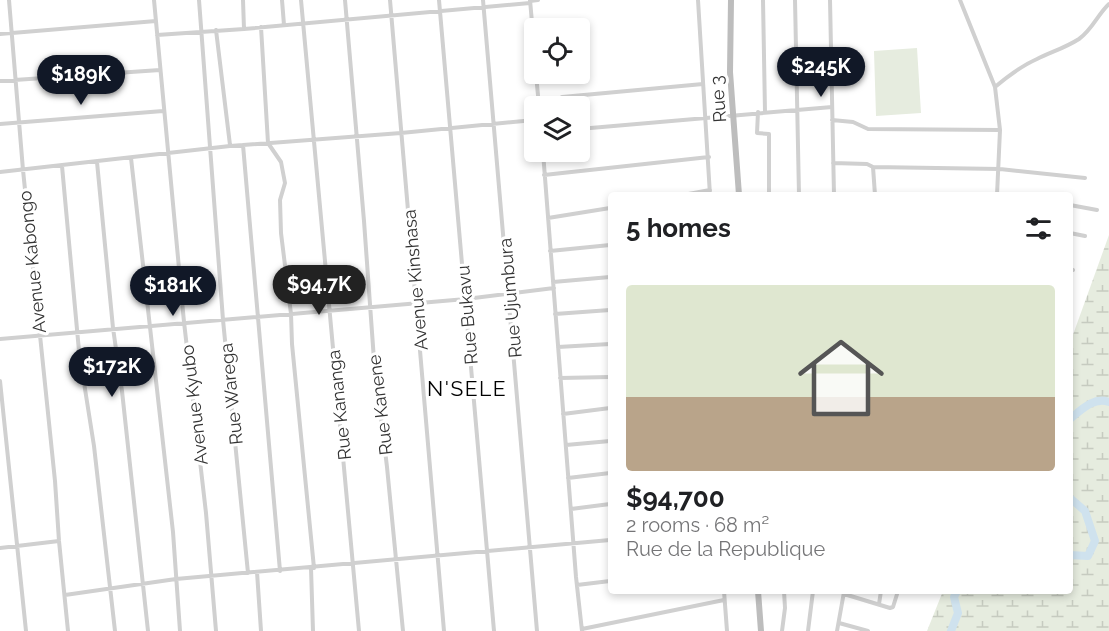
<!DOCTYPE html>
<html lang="en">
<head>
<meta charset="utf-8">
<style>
	body { margin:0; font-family:Raleway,sans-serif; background:#f2f2f2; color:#202124; height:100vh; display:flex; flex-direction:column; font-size:22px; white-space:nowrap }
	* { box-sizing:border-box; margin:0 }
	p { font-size:20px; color:#757577 }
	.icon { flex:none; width:33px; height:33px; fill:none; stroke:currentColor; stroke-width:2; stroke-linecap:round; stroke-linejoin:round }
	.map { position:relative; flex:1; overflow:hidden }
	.panel { position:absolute; left:608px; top:192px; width:465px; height:402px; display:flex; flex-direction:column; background:#fff; border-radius:6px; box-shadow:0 3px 9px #0003 }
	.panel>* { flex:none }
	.controls { position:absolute; left:524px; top:18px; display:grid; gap:12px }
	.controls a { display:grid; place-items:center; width:66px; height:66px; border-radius:6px; background:#fff; box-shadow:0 3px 9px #0003; font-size:30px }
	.price { position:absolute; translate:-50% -51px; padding:0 14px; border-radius:21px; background:#111827; color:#fff; font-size:20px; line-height:39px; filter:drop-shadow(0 2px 3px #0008) }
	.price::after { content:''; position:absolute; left:50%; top:36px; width:18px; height:14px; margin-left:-9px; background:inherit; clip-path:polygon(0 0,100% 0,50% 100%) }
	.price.active { background:#222; color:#fff }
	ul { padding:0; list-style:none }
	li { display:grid; align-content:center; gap:12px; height:318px; padding:0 18px }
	li span { display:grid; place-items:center; height:186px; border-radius:6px; color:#555 }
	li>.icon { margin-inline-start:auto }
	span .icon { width:108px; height:108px; fill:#fffc; stroke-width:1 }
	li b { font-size:26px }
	h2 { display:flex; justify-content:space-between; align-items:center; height:72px; padding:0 18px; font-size:26px }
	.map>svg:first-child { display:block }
	.wetland { fill:url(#wetland-marsh) }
	.park { fill:#e6ecdf }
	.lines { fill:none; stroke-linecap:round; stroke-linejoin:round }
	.river { stroke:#cfe2ee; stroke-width:8 }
	.street { stroke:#d0d0d0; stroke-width:4 }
	.secondary { stroke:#bdbdbd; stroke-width:6 }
	.labels { text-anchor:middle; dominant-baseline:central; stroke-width:6; stroke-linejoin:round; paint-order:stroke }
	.street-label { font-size:18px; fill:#333; stroke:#fff }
	.quarter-label { font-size:21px; letter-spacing:1.5px; fill:#000; stroke:#fff }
</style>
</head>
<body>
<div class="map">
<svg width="1109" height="631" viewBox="0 0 1109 631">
	<defs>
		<pattern id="wetland-marsh" width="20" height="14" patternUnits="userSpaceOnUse" patternTransform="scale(1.5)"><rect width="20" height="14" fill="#e6ecdf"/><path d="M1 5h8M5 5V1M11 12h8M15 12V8" fill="none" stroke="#c6cbc0"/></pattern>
	</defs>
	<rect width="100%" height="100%" fill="#fff"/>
	<path class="wetland" d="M1109,235V631H927L943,591H1070V343Z"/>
	<path class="park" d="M917,48L921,113L876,116L874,51Z"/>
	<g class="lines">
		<path class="river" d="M1070,419C1080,411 1094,396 1109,402
			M1070,498L1085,511L1095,541L1088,556L1070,555
			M951,631L958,613L954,597L957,591"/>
		<path class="street" d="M9,0L23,170L55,481L59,541L68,631
			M154,0L184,322L206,513L216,631
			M199,0L223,320L248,573
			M243,0L244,29
			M282,0L284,25
			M301,0L359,631
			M345,0L364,221L374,360L387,467L403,631
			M390,0L444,631
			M439,0L494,631
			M483,0L537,631
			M530,0L534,45
			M698,0L710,195
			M763,0L765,112
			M795,0L799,195
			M830,0L834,195
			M960,0L995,87L1000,130L997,195
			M530,1L538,0
			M261,27L268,143L281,162L285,183L280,200L281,233L291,314L292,344L314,568
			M216,30L230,145
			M0,34L156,21
			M157,35L244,29L530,3
			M536,74L539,106
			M0,81L160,70
			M995,87C1008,76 1021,66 1037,59C1051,52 1065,48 1079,39C1092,30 1098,14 1109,4
			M562,97L703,84
			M758,112L757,133L769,134V195
			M832,120L853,122L868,129L1000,130
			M0,124L163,111
			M579,129L832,107
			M243,145L280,571
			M543,152L576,577L582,631
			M131,158L173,532L180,631
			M97,162L113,328L122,391L148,631
			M833,163L867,164L873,167L1000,169L1085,178
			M62,166L79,351L94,446L115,631
			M873,167L875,195
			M0,172L230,146L401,133L534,120
			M544,175L709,157
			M683,195L710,190
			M1070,205L1097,210
			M548,218L610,208
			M1070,233L1085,236
			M550,251L610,245
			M1070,269L1073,270
			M553,282L610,277
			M555,314L610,310
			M0,339L466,299L554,288
			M558,347L610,344
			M560,378L610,377
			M0,381L26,631
			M563,414L610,408
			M566,445L610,441
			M568,478L610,473
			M571,509L610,504
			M0,548L59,541
			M311,568L313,631
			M257,572L261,631
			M577,585L610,581
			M724,591L727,631
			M844,594L890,608L893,607L898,591
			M65,595L176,579L610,540
			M879,604L881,591
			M839,623L868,631
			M582,629L724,600
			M782,631L785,608L784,591
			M808,631L813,591
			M837,631L844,592"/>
		<path class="secondary" d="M731,0L730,72L739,195
			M758,591L761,631"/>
	</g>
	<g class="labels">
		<g class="street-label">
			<text transform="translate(718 99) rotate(-94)">Rue 3</text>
			<text transform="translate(32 262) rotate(-96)">Avenue Kabongo</text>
			<text transform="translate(415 280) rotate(-95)">Avenue Kinshasa</text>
			<text transform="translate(510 298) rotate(-95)">Rue Ujumbura</text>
			<text transform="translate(467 315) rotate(-95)">Rue Bukavu</text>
			<text transform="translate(231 394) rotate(-96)">Rue Warega</text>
			<text transform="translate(194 405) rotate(-97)">Avenue Kyubo</text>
			<text transform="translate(339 405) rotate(-96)">Rue Kananga</text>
			<text transform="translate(380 405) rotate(-97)">Rue Kanene</text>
		</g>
		<g class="quarter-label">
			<text x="467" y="388">N'SELE</text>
		</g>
	</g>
</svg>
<div class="controls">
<a><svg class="icon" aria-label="locate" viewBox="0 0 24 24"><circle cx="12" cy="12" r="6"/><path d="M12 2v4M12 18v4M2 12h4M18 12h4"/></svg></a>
<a><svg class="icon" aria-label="layers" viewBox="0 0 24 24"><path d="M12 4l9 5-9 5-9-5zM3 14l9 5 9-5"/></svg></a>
</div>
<b class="price" style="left:821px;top:98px">$245K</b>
<b class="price" style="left:81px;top:106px">$189K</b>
<b class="price active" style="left:319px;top:316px">$94.7K</b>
<b class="price" style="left:173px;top:317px">$181K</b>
<b class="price" style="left:112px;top:398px">$172K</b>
<section class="panel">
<h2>5 homes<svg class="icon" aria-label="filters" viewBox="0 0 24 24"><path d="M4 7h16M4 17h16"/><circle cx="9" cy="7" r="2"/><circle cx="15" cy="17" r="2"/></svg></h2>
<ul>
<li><span style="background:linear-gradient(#dfe7d0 60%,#b9a48a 0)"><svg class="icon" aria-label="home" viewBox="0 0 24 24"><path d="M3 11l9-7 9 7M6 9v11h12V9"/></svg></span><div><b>$94,700</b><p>2 rooms · 68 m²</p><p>Rue de la Republique</p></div></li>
</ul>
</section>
</div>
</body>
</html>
